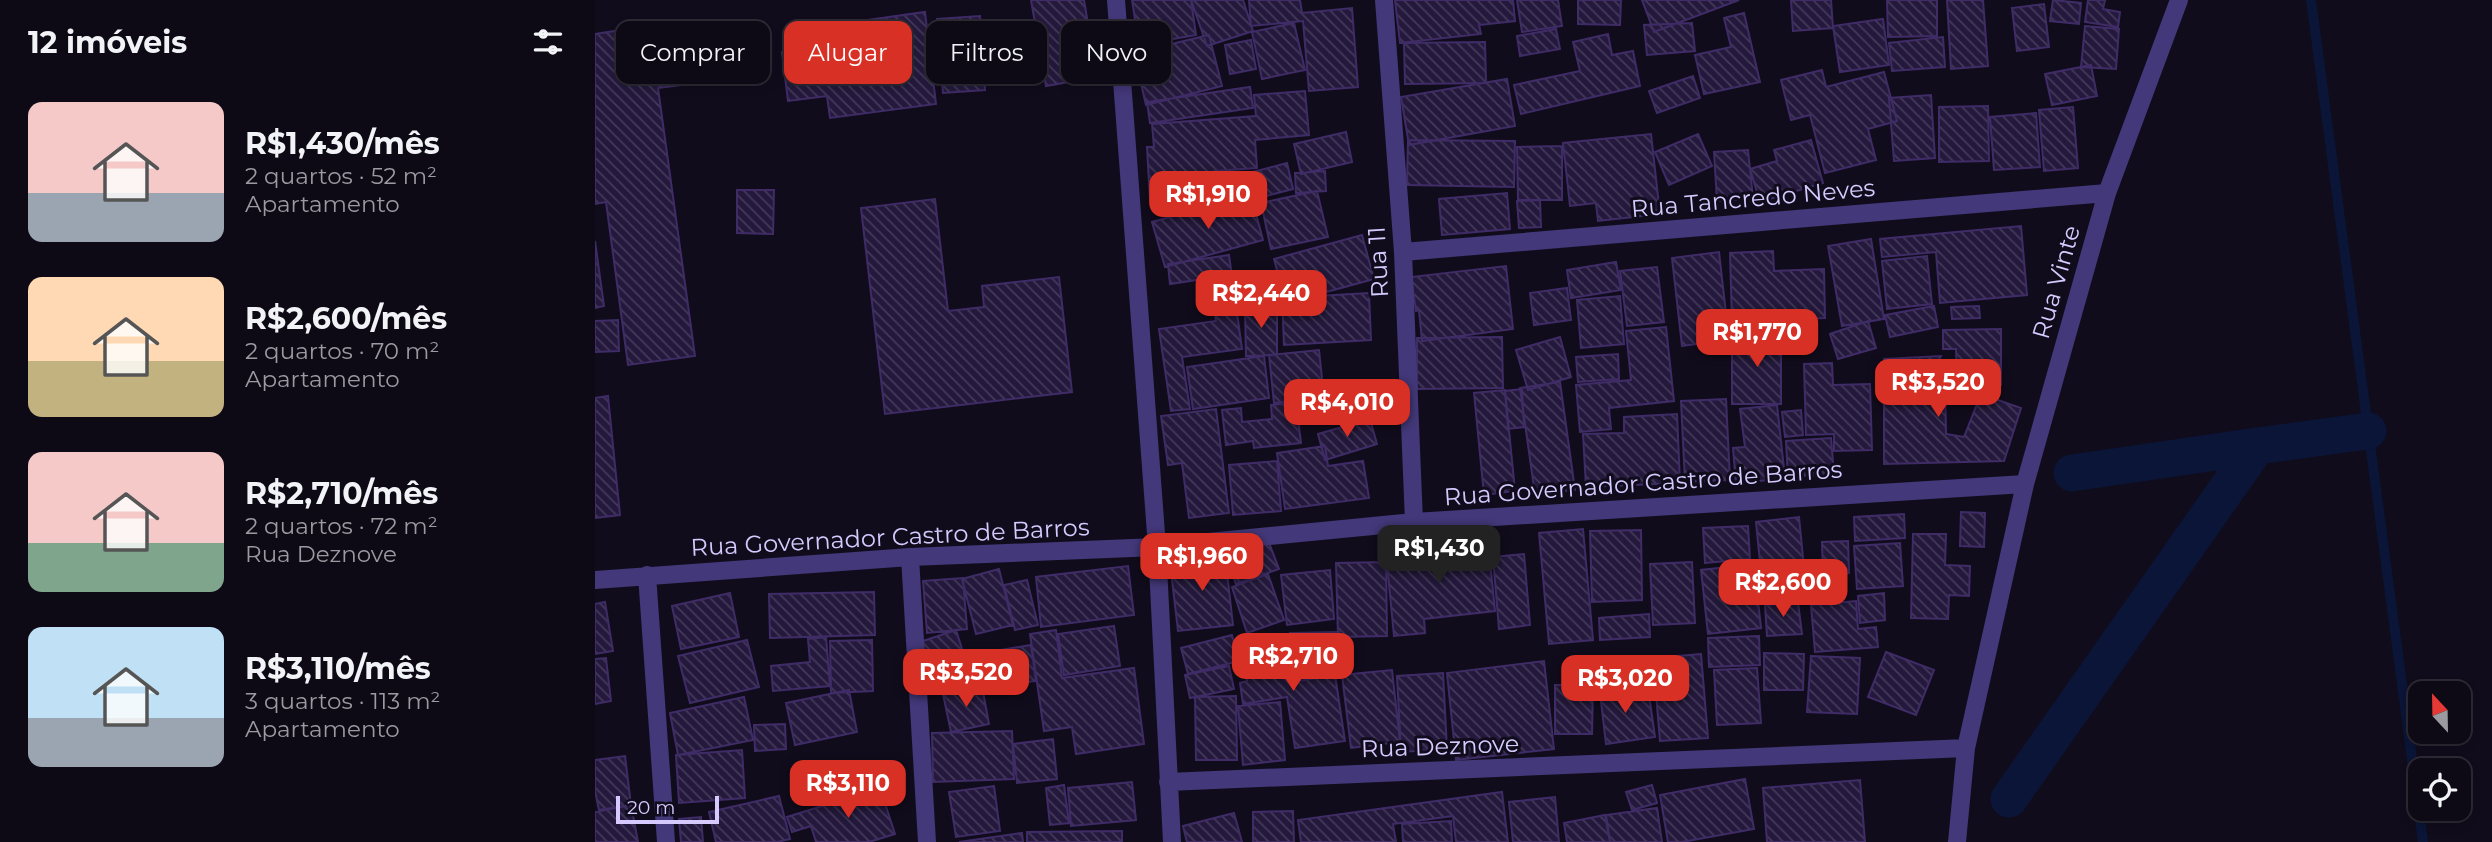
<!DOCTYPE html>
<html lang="pt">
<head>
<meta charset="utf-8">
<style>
	body { margin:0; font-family:Montserrat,sans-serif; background:#1b1722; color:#f1f3f6; height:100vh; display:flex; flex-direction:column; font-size:26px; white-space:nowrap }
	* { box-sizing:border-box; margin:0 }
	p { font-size:23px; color:#9a9aa0 }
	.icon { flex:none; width:38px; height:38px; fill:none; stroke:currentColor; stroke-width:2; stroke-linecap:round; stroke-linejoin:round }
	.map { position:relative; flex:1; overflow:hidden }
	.details { display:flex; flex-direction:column; background:#0d0915; width:595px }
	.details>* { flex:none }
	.banner { position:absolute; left:21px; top:21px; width:665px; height:63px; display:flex; gap:14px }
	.needle { width:46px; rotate:338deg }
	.fabs { position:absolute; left:1813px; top:681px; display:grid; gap:14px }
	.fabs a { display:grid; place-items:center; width:63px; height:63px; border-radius:14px; background:#0d0915; box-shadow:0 4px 10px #0003,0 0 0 2px #2d2a34; font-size:35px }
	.scale { position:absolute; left:21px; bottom:18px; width:103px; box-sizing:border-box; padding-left:7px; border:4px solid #d5c9fd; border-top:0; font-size:19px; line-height:24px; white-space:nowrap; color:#d5c9fd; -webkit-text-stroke:5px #110c1c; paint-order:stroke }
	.price { position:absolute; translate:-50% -60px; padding:0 16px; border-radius:14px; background:#d93025; color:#fff; font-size:23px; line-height:46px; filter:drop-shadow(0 2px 4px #0008) }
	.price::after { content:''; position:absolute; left:50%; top:42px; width:21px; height:16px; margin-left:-10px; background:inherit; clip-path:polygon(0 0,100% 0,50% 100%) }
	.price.selected { background:#222; color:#fff }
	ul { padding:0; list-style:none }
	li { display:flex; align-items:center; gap:21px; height:175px; padding:0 28px }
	li span { display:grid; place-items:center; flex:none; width:196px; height:140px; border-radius:14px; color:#555 }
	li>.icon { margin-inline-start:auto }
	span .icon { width:84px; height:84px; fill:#fffc; stroke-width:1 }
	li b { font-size:30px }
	h2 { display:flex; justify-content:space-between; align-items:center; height:84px; padding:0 28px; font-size:30px }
	.tag { padding:0 24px; border-radius:14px; background:#0d0915; box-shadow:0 4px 10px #0003,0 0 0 2px #2d2a34; font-size:24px; line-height:63px }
	.tag.selected { background:#d93025; color:#fff }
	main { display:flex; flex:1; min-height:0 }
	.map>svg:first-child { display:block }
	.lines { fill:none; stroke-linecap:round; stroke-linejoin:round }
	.stream { stroke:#0a1537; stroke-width:10 }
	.canal { stroke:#0a1537; stroke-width:37 }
	.building { fill:url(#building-back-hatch); stroke:#3f2c67; stroke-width:2 }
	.minor { stroke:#433879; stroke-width:18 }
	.labels { text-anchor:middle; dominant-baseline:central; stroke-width:6; stroke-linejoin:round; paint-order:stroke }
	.street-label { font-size:24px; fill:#d5c9fd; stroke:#110c1c }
</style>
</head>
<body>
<main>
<section class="details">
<h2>12 imóveis<svg class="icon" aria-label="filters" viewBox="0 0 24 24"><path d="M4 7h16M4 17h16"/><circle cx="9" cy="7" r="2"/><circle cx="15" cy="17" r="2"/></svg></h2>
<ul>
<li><span style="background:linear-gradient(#f6c9c9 65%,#9aa5b1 0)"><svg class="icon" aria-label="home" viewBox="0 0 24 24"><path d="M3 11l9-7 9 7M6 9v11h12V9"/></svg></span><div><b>R$1,430/mês</b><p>2 quartos · 52 m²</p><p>Apartamento</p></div></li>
<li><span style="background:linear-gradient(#ffd9b3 60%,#c2b280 0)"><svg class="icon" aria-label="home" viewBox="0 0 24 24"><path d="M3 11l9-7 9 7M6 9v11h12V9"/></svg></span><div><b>R$2,600/mês</b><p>2 quartos · 70 m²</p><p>Apartamento</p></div></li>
<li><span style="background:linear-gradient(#f6c9c9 65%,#7fa58c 0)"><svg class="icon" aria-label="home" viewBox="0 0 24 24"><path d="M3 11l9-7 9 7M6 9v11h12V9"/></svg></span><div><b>R$2,710/mês</b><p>2 quartos · 72 m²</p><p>Rua Deznove</p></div></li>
<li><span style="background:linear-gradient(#bfe0f5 65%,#9aa5b1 0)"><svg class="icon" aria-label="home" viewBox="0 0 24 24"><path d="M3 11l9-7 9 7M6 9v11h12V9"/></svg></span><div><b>R$3,110/mês</b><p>3 quartos · 113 m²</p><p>Apartamento</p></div></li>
</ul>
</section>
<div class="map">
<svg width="1897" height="842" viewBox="0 0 1897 842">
	<defs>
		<pattern id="building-back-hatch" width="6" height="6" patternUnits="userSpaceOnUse" patternTransform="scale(1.75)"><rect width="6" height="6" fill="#24193c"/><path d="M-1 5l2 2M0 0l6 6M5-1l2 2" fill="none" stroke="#433959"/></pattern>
	</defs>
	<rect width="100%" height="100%" fill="#110c1c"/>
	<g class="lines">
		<path class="stream" d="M1716,0L1828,842"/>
		<path class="canal" d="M1477,473L1662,446
			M1414,799L1662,446L1773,431"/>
	</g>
	<path class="building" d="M436,0H489L502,77L451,86Z
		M537,0H596L601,35L544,45Z
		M596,0H648L658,31L612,46Z
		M654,0H705L707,13L757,8L763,87L714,91L708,21L656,26Z
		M800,0H918L920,21L884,25L886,34L805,43Z
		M922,0H963L967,26L927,32Z
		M983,0H1026L1025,25L983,24Z
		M1047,0H1144L1059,32Z
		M1196,0H1236L1238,28L1198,31Z
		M1292,0H1342V36L1293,37Z
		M1352,0H1388L1393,66L1356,69Z
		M1458,0L1486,3L1484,24L1455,21Z
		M1493,0H1510L1508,9L1525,12L1523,27L1490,22Z
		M1449,4L1454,47L1422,51L1417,8Z
		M330,12L341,104L235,118L232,96L193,101L187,52L210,49L208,29Z
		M1149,13L1165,82L1109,94L1100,55L1136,47L1129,18Z
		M385,16L390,90L348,93L342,19Z
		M1288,19L1294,65L1245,72L1238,26Z
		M78,22L87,85L63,88L100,356L33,365L11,202L0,204V34Z
		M699,23L710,70L667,79L657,32Z
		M1097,23L1100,51L1052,55L1049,25Z
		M1490,26L1524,29L1521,69L1486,67Z
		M961,29L965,49L925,56L922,36Z
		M1013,34L1017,55L1038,51L1045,86L926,114L919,85L985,71L978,42Z
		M614,35L627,86L551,105L539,53Z
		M1348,37L1350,67L1297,71L1294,43Z
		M656,40L661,69L635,74L630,45Z
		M890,42L891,83L810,84L809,43Z
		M1496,65L1502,96L1457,105L1450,74Z
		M1227,70L1231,87L1289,72L1302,121L1273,129L1281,160L1230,173L1215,115L1196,120L1186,80Z
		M1098,76L1105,98L1062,113L1054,91Z
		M912,79L920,126L814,145L806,97Z
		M655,87L658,108L555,123L552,102Z
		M710,91L714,135L660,140L662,168L619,171L621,195L555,201L552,147H559L557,124L661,116L659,95Z
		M1336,95L1340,158L1299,161L1294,98Z
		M1393,106L1394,161L1344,162V107Z
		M1478,107L1483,168L1449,171L1444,110Z
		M1441,113L1445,167L1399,170L1395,117Z
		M751,132L757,162L706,174L699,144Z
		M1056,134L1065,214L1003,221L1001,203L975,206L968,143Z
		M1103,134L1117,166L1074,185L1060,152Z
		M813,140L920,141L919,187L812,185Z
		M1216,140L1228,183L1165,202L1155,169L1182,161L1179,150Z
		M967,146V200H923L922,147Z
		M1153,150L1158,198L1122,201L1119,152Z
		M692,163L698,189L664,198L658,172Z
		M730,171L731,191L701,193L700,173Z
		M142,190H179L178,234L142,233Z
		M722,191L733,237L676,249L666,203Z
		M912,193L915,229L847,235L844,199Z
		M656,195L668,240L570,267L557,222Z
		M340,199L353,311L389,307L387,286L464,277L477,392L290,414L266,208Z
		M945,200L946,227L924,228L922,201Z
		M1426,226L1432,295L1345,303L1341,252L1287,257L1285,239Z
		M767,235L779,279L691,303L679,259Z
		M1276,239L1289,319L1247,326L1233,246Z
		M0,241L9,306L0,308Z
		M1178,251L1179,271L1229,269L1230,318L1137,321L1135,253Z
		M1124,252L1134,340L1087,346L1077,258Z
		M634,255L647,349L587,357L595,409L576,411L564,329L621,321L615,278L575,284L573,264Z
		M1332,256L1337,304L1292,309L1287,261Z
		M1021,262L1026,290L976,298L972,270Z
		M911,266L918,329L827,341L824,310L821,311L816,277Z
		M1062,267L1069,322L1032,326L1025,271Z
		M972,288L976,320L939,325L935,293Z
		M774,293L776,340L689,345L687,298Z
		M1025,296L1029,344L986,348L982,300Z
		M682,305V355L651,356L650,306Z
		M1339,306L1343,327L1295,337L1290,315Z
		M1384,306L1385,318L1357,319L1356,307Z
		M23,320L24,351L0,352V321Z
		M1273,321L1281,348L1243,359L1235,334Z
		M1071,327L1079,401L1014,408L1016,429L985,432L981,385L1036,380L1031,331Z
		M1406,329V385H1362L1361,349H1348V330Z
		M1137,334H1186V404H1137Z
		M907,337L908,388L822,389V338Z
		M965,337L976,377L933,390L921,350Z
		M724,350L729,397L679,403L674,355Z
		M1023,354L1024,379L983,382L981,357Z
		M669,356L674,398L598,409L592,367Z
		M1346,356L1334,379H1350L1351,434L1369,437L1386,394L1426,408L1409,461L1289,464V359Z
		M1237,363L1238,385L1275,384L1277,450L1239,451V434L1211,435L1209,364Z
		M965,382L980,490L940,495L925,388Z
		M927,389L929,427L913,429L910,391Z
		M910,390L920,491L889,495L879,393Z
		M13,396L25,515L0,518V398Z
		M1131,399L1135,480L1090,482L1086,401Z
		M701,402L706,443L659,448L658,441L631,445L627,410L646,408L647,422L677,419L676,405Z
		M1182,405L1190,478L1141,484L1138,448L1150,447L1145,409Z
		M621,409L634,513L594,518L587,463L573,465L566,416Z
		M1206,410L1208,435L1190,437L1187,412Z
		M1082,414L1085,483L991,487L988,434L1029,433V417Z
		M775,419L782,444L730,460L723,434Z
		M1236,438L1239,474L1193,477L1191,441Z
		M730,446L733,466L768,461L774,498L690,509L682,453Z
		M682,461L686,511L638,515L634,465Z
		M1366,512L1390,513L1389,547L1365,546Z
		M1309,514L1310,538L1260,541L1259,517Z
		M1204,517L1212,598L1169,603L1161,522Z
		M1153,526L1155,559L1110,563L1108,528Z
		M988,529L998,640L954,644L944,533Z
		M1046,530L1047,600L997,602L995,531Z
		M1318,534H1351L1350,565L1375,566L1374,596L1354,595L1353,619L1316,618Z
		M673,540L684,569L641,584L630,555Z
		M1253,541L1254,573L1228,574L1227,542Z
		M893,542L900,611L829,619L830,633L799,636L791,553Z
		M1305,543L1308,586L1262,589L1259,546Z
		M929,554L935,625L904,629L898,557Z
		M630,555L638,625L583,631L575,562Z
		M791,562L792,636L743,637L741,563Z
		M1097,562L1100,623L1058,625L1055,564Z
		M1159,564L1166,628L1113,634L1106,570Z
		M533,566L539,615L446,627L441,577Z
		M404,569L418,625L381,634L367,579Z
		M735,570L739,619L692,625L686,575Z
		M673,574L689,620L652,633L637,587Z
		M368,578L372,629L332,633L328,581Z
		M432,580L443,625L420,630L409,585Z
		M279,592L280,635L175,638L174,594Z
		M135,593L144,637L86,649L77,606Z
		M1289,593L1290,620L1265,623L1263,596Z
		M1261,601L1263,629L1281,627L1283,647L1220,652L1216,605Z
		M10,602L18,651L0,654V604Z
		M1203,602L1207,634L1172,636L1170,605Z
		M1054,614L1055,637L1005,640L1004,618Z
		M519,626L525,666L469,675L463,634Z
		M361,630L377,680L338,693L322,643Z
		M461,630L467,678L539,668L549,744L481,754L477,727L449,731L435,634Z
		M744,632V661L696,662L695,633Z
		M637,635L644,661L593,674L586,648Z
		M690,635L697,682L740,675L750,741L700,748L692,697L648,704L645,683L652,681L646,642Z
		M1164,636L1165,665L1114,667L1113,638Z
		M231,637L235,686L178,691L176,666L215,662L213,639Z
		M152,640L164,687L95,703L83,656Z
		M277,640L278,691L236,693L235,641Z
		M436,645L441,681L409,685L405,650Z
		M1291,652L1339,670L1321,715L1273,697Z
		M1169,653L1209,654L1208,690H1169Z
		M1106,654L1113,738L1065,741L1058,658Z
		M1216,656L1265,658L1262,714L1212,712Z
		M11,658L16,701L0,704V659Z
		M949,661L959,749L861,760L852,673Z
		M634,666L639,689L595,698L590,675Z
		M1162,668L1166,723L1122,725L1119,670Z
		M797,670L805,742L756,748L747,675Z
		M848,673L852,749L806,752L802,676Z
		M1025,682L1026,699L1054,695L1060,737L1011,744L1004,684Z
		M960,685H998L997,734H960Z
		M387,686L394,724L356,732L348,694Z
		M254,690L262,732L200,745L191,703Z
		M641,696L642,760H601L600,697Z
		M149,697L158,740L83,755L75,713Z
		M685,702L690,760L648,765L643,706Z
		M190,724L191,749L160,751L159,725Z
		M417,731L419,779L338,782L337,733Z
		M458,739L462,779L422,783L418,744Z
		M147,750L150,798L84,803L81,755Z
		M30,756L36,805L4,810L0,791V760Z
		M1150,779L1159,829L1087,842H1073L1065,795Z
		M1265,780L1270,842H1172L1168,788Z
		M537,782L541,820L476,826L473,788Z
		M469,785L474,823L455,825L451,788Z
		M1057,785L1062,803L1037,810L1031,792Z
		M399,786L405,831L361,837L354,792Z
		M285,788L300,834L274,842H221L216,826L197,832L192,817Z
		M907,792L913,842H861L858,816L798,824L801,842H706L703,820Z
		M184,796L195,839L182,842H121L114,812Z
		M960,797L964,842H918L914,802Z
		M36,805L43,842H0V812Z
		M1062,808L1067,842H1015L1011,815Z
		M698,811L699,842H658V812Z
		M639,813L647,842H592L588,826Z
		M1010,815L1015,842H972L969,823Z
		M106,817L108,842H86L84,819Z
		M856,821L857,842H808L807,824Z
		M527,831V842H432V832Z
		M427,833L428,842H364Z"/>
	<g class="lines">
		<path class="minor" d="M521,0L562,547L577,842
			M789,0L808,252L819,522
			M808,252L1512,193
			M315,557L332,842
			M52,575L71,842
			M0,580L315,557L562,547L819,522L1430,484
			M573,782L1371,748
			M1362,842L1371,748L1430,484L1512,193L1584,0"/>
	</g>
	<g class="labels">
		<g class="street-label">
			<text transform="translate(1158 198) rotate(-5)">Rua Tancredo Neves</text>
			<text transform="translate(783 262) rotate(-93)">Rua 11</text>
			<text transform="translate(1461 282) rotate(-74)">Rua Vinte</text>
			<text transform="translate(1048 483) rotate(-4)">Rua Governador Castro de Barros</text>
			<text transform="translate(295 537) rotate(-3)">Rua Governador Castro de Barros</text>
			<text transform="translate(845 746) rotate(-2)">Rua Deznove</text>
		</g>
	</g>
</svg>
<div class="fabs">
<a><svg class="needle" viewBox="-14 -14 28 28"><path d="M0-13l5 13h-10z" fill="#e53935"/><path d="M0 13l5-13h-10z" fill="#9a9aa0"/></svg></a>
<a><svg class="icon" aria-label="locate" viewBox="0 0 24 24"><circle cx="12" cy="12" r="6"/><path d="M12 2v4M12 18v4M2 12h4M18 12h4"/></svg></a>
</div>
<div class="scale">20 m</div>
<b class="price" style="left:613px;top:231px">R$1,910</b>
<b class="price" style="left:666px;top:330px">R$2,440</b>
<b class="price" style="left:1162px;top:369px">R$1,770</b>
<b class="price" style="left:1343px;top:419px">R$3,520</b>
<b class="price" style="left:752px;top:439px">R$4,010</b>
<b class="price selected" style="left:844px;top:585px">R$1,430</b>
<b class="price" style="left:607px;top:593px">R$1,960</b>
<b class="price" style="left:1188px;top:619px">R$2,600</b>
<b class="price" style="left:698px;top:693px">R$2,710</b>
<b class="price" style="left:371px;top:709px">R$3,520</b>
<b class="price" style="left:1030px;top:715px">R$3,020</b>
<b class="price" style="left:253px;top:820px">R$3,110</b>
<div class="banner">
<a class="tag">Comprar</a>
<a class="tag selected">Alugar</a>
<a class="tag">Filtros</a>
<a class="tag">Novo</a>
</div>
</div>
</main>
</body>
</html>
